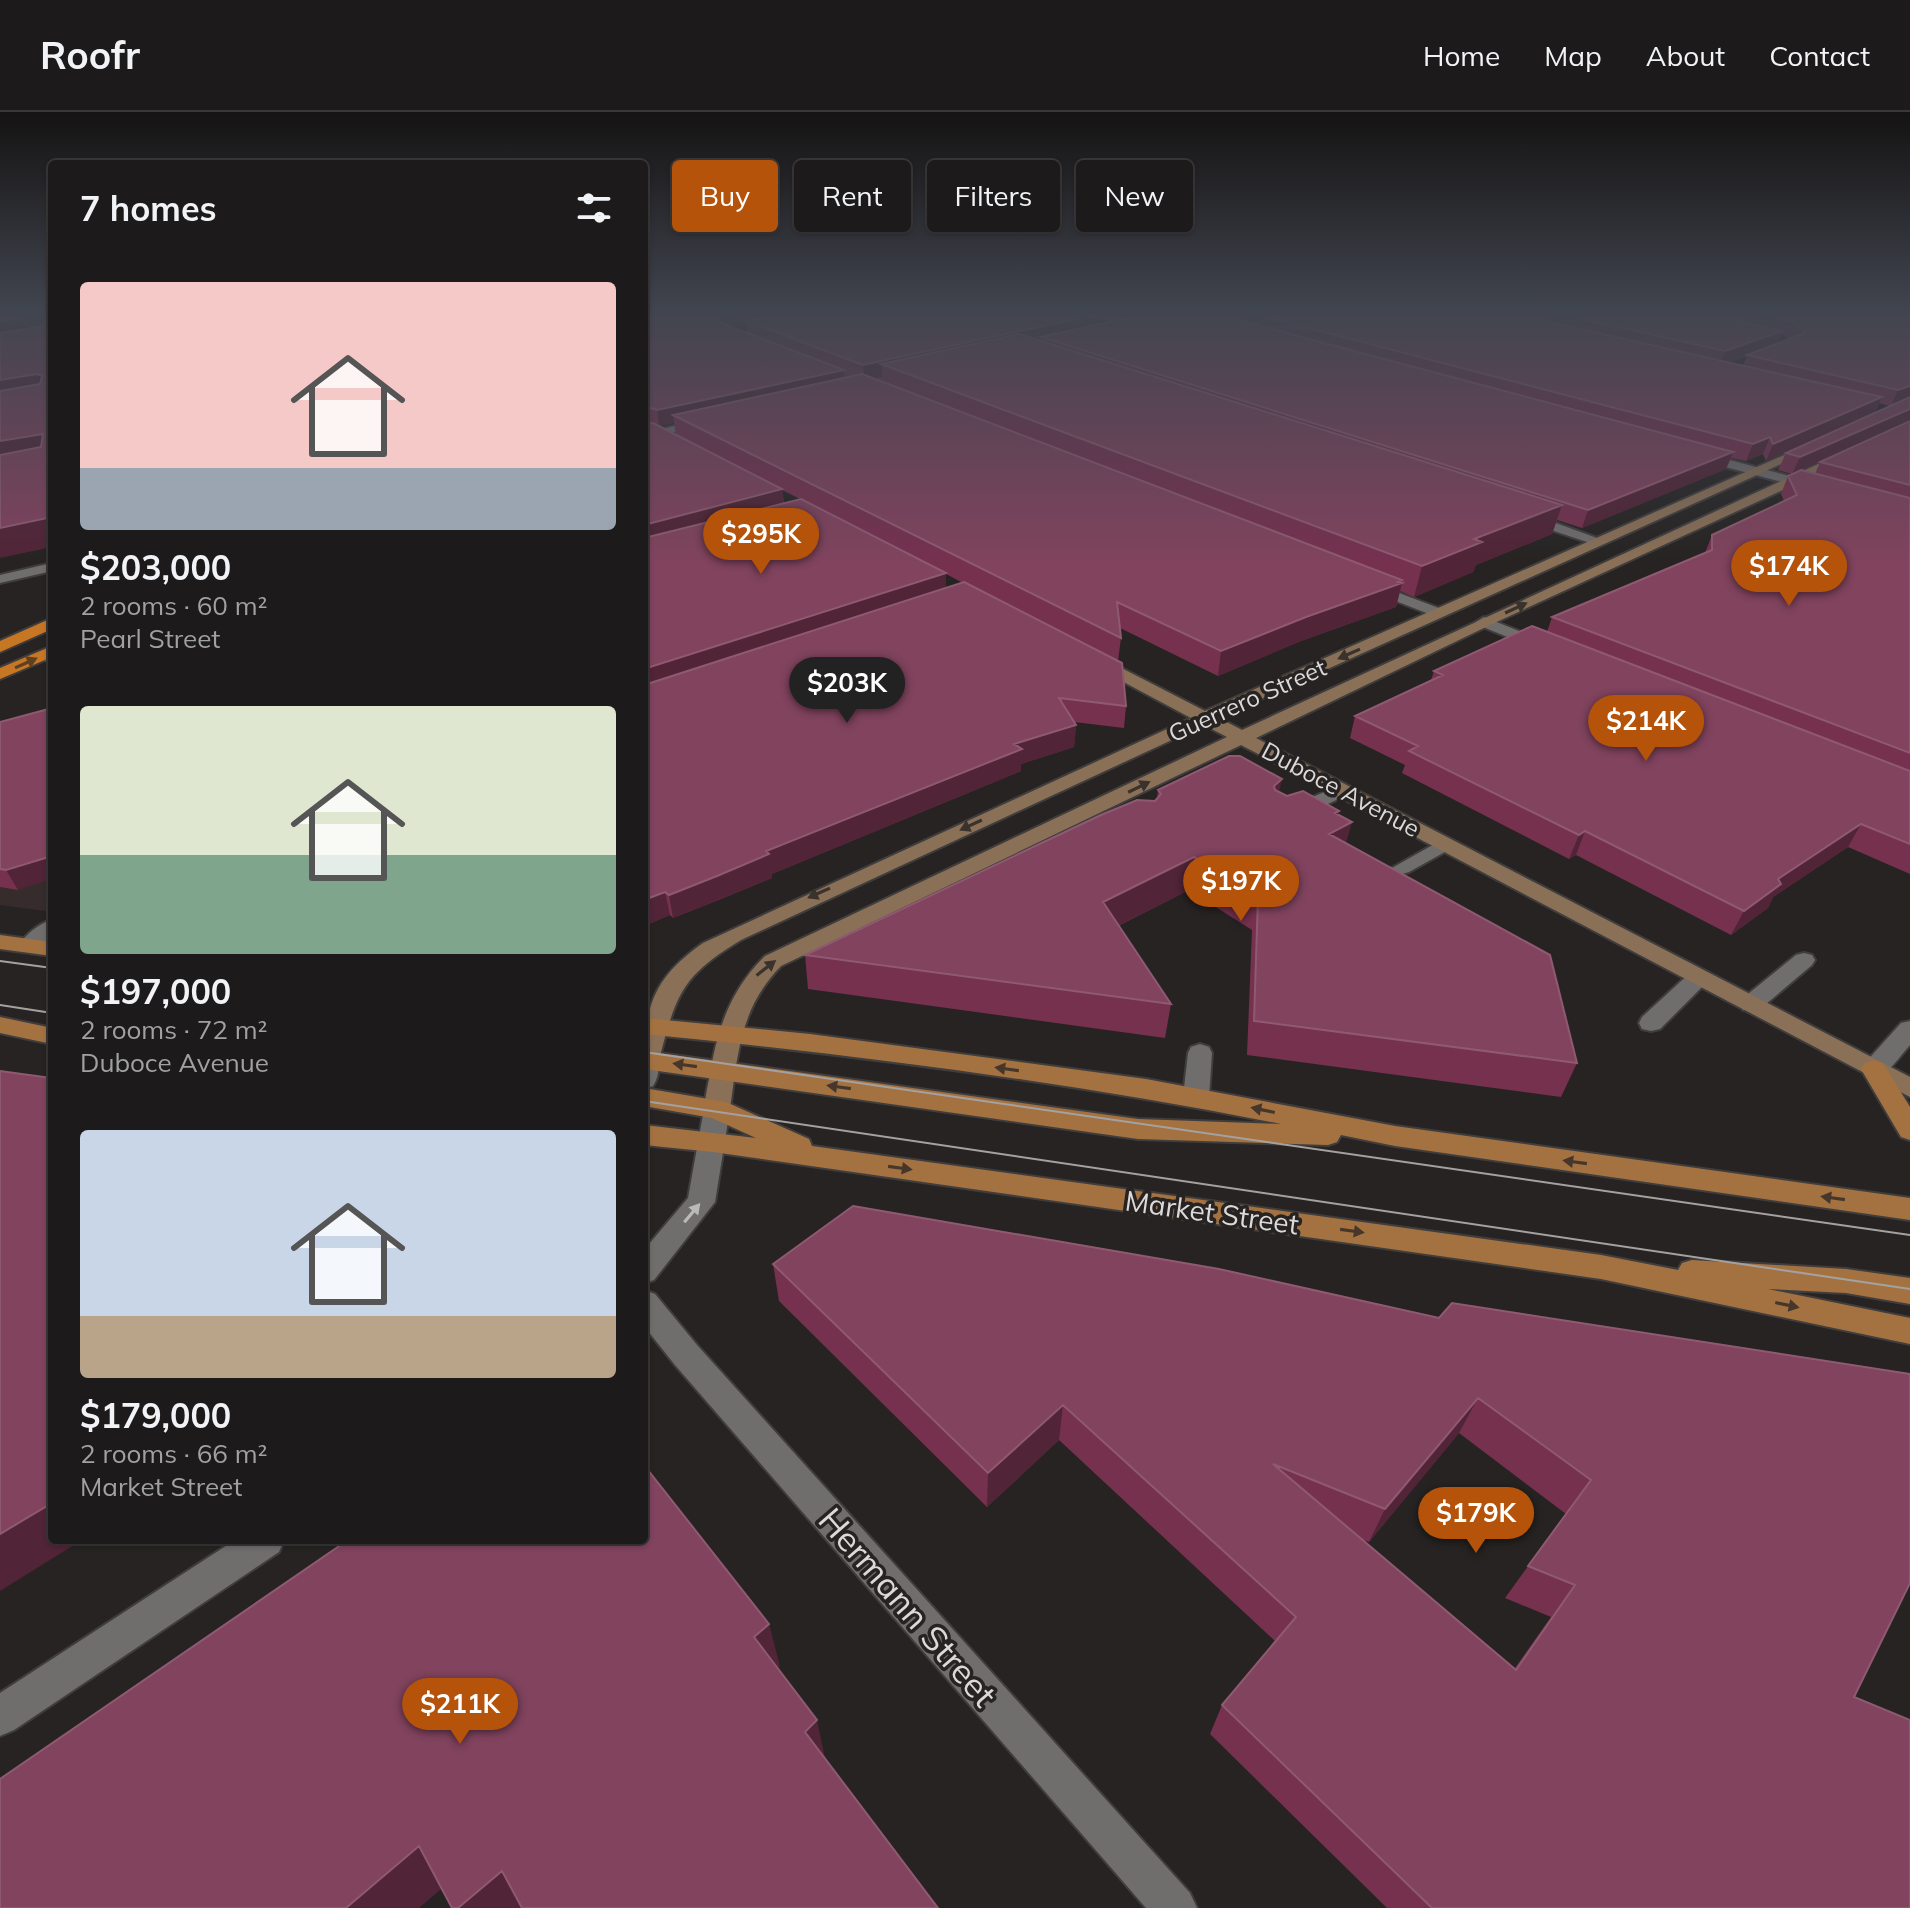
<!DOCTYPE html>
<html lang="en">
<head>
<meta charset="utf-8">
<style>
	body { margin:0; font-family:Mulish,sans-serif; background:#292727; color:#f1f3f6; height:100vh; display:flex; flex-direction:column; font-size:30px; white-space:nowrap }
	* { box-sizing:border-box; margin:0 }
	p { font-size:26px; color:#a0a1a2 }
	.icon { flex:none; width:44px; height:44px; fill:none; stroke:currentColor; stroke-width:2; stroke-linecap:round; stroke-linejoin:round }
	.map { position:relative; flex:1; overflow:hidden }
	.panel { position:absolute; left:48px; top:48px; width:600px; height:1384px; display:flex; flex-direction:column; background:#1c1a1a; border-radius:8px; box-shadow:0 2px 6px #0004,0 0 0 2px #3a3839 }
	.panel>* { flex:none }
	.top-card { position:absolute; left:672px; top:48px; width:760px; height:72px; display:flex; gap:16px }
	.price { position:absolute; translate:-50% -68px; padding:0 18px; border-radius:28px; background:#b45309; color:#fff; font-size:26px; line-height:52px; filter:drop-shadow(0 2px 4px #0008) }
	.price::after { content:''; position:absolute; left:50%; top:48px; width:24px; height:18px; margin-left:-12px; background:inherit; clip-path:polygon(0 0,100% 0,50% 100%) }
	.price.on { background:#222; color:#fff }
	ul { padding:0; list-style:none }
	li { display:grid; align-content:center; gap:16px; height:424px; padding:0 32px }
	li span { display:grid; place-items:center; height:248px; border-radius:8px; color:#555 }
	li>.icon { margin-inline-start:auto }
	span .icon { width:144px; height:144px; fill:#fffc; stroke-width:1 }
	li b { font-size:34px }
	h2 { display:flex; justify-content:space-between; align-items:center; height:96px; padding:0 32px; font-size:34px }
	.pill { padding:0 28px; border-radius:8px; background:#1c1a1a; box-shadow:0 2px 6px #0004,0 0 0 2px #3a3839; font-size:28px; line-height:72px }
	.pill.on { background:#b45309; color:#fff }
	header { display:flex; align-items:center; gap:48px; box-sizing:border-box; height:112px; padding:0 40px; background:#1c1a1a; border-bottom:2px solid #3a3839 }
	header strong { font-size:38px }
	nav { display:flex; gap:44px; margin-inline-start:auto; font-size:28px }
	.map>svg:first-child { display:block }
	.built { fill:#352c2b }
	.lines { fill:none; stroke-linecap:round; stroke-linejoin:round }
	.service-casing { stroke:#403d3d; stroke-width:4 }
	.minor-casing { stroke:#403d3d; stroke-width:4 }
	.tertiary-casing { stroke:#403d3d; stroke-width:4 }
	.secondary-casing { stroke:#403d3d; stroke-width:4 }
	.primary-casing { stroke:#403d3d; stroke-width:4 }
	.motorway-casing { stroke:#403d3d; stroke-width:4 }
	.service { fill:#706d6d; fill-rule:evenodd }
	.minor { fill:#706d6d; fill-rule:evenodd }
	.tertiary { fill:#706d6d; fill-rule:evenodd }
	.secondary { fill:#8a7057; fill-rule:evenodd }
	.primary { fill:#a47241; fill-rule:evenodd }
	.motorway { fill:#c77624; fill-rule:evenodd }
	.tram { stroke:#a4a1a1; stroke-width:2 }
	.wall { fill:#76314f; fill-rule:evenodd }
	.shaded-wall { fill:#512437 }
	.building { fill:#81435e; stroke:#8f5a71; stroke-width:2; fill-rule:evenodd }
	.oneway { fill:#3a322d }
	.oneway2 { fill:#5e4023 }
	.oneway3 { fill:#46372a }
	.oneway4 { fill:#bbb9b9 }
	.labels { text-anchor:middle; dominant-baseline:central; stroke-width:7; stroke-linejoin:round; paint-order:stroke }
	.far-street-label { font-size:24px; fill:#dbd9d9; stroke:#262322 }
	.street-label { font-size:28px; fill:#dbd9d9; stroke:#262322 }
	.near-street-label { font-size:34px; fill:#dbd9d9; stroke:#262322 }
</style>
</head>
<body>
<header>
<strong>Roofr</strong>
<nav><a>Home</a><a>Map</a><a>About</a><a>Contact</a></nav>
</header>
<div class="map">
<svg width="1910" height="1796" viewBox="0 0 1910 1796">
	<rect width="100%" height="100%" fill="#262322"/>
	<path class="built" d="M52,685V800L0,793V721Z"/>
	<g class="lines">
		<defs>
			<path id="service" d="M1342,672L1352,678L1349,682L1300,705L1293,707L1283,701L1286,697Z
				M1445,726L1452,728L1455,732L1452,736L1409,760L1402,762L1392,756Z
				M1804,841L1812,843L1815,848L1812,853L1759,898H1743L1739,892L1743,886L1796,843Z
				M1699,857L1707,860L1711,865L1707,870L1660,917L1651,919L1642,917L1639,911L1642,905L1691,860Z
				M1910,909V933C1897,947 1886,969 1865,963L1861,957L1865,951L1901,911Z
				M1200,932L1209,935L1212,941L1209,985L1205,992L1196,994L1187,992L1183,985L1188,941L1191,935Z"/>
			<path id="minor" d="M1696,339L1819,372L1821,375L1815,379L1692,346L1690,343Z
				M1521,402H1531L1608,430L1596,433L1521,408Z
				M1370,470L1444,498L1447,501L1439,506L1434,504L1365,477V471Z
				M1484,505L1549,531L1551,534L1549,537H1537L1478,513L1476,510Z
				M52,808V826L37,839H21L18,834C25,823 39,811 52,808Z
				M646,939L655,942C661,951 659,965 653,974L644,977Z
				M717,987L726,990L730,997L715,1090L654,1168L644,1171V1138L688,1086L704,997L708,990Z
				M644,1178L655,1182L697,1233L1190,1781L1197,1796H1146L675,1253L644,1214Z
				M235,1428H284L279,1440L14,1618L0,1624V1581Z"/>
			<path id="tertiary" d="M704,307L710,310L708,312L644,327V321Z
				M52,451V459L0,471V463Z"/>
			<path id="secondary" d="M1809,332L1819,335L1219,606L1242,618L1842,341H1850V347L1490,513L1256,626L1910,965V985L1241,633L781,854C740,896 738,941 730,997L726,1004L717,1007L708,1004C702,993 707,979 709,967C717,919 729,879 765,844L1227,625L1204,613L741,828C681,864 676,883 659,948L655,954L644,956C644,896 652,867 703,831L1191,606L1088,551L1086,548L1088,545H1100L1205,599Z"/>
			<path id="primary" d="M0,823L52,830V844L0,837Z
				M0,905L52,916V932L0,921Z
				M644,906L810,922L1146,967L1395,1014L1910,1086V1108L1395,1034L1341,1023L1337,1030L1328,1033L1138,1027L644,957V939L1138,1007L1281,1012C1070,970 857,943 644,922Z
				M1874,948L1883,951L1910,995V1028L1901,1025L1861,957L1865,951Z
				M644,976L726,990L809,1027L812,1034L1601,1143L1678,1158L1682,1151L1692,1148L1846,1157L1910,1166V1192L1846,1181L1768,1177L1910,1206V1232L1601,1167L713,1040L644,1033V1013L756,1026L712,1006L644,994Z"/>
			<path id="motorway" d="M52,506V517L0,540V529Z
				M52,534V545L0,567V556Z"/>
		</defs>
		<use href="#service" class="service-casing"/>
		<use href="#minor" class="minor-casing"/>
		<use href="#tertiary" class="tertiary-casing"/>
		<use href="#secondary" class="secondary-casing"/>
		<use href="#primary" class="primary-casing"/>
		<use href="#motorway" class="motorway-casing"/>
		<use href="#service" class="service"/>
		<use href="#minor" class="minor"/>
		<use href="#tertiary" class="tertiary"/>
		<use href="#secondary" class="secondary"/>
		<use href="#primary" class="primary"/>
		<use href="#motorway" class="motorway"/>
		<path class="tram" d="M0,849L52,856
			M0,893L52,901
			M644,940L1910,1123
			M644,989L1910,1177"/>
	</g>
	<path class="wall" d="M644,199H1910V309L1792,362L1778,358L1786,341L1845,314L1766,349L1763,342L1746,349L1731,346L1726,357L1582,416L1557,408L1552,422L1476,453L1473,460L1414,485L1400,479L1396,495L1301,529L1218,564L1120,516L1121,526L1118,549L1126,594L1124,616L1074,610L1076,613L1074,635L1021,652V659L772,762V766L721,787L673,806L670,803L644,814L650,311L644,309ZM1094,206L1104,208L1111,210L1094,214ZM746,213L747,220L734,215ZM1781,222L1790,227L1777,232ZM1747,244L1743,254L1729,251ZM1879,291L1890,294L1875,301ZM674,311L676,322L660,314ZM782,378L800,387L784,391ZM946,462L963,471L946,476Z
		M1910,309V762L1848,735L1773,785L1768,796L1731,823L1576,743L1569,747L1402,661L1405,653L1350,626L1355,604L1431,568L1434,559L1547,520L1552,505L1705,441L1712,423L1784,389L1781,382L1788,364L1815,362L1820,350Z
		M0,610L18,778L0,775Z
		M1158,678L1279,680L1287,684L1339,699L1338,703L1346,731L1577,951L1561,985L1247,943L1252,818L1189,778L1118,814L1171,892L1165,926L808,877L805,843L1155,689L1157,687Z
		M773,1152L1439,1206L1854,1585L1910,1796H1387L1210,1622L1222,1593L1275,1529L1059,1328L987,1395L779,1189ZM1459,1321L1566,1402L1505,1486L1551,1505L1515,1556L1363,1428L1369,1430Z"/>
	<path class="shaded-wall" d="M743,199H811L746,209V213L721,218L719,210L720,204Z
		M1119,199H1162L1118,212Z
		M43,203L52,223L0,232V204Z
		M1094,203V217L1041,225V229L881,252L882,265L864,269L863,253Z
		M1782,219L1777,233L1720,254L1725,239Z
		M844,258L845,273L673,303L674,311L659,314L657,298Z
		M37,262L47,284L0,281V268Z
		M1910,274V286L1891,294L1898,278Z
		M1882,285L1875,301L1766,349L1773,332Z
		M1910,297V309L1792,362L1800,345Z
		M43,322L52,343L0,356V329Z
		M1770,325L1763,342L1746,349L1753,332Z
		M1733,340L1726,357L1582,416L1588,398Z
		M782,377L784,395L644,433V413Z
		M1562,393L1552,422L1476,453L1473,460L1414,485L1422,454L1474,427Z
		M52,405V435L0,446V416Z
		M946,461V481L644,580V557Z
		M1402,468L1401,472L1402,471L1396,495L1301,529L1218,564L1221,539Z
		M1076,613L1074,635L1021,652V659L772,762V766L673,806L669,783L1014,632Z
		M1282,667L1275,699L1274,674Z
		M1339,699L1334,719L1352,710L1343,742L1322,754L1335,701Z
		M1861,712L1848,735L1773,785L1768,796L1731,823L1744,799L1778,767Z
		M1585,719L1576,743L1569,747L1579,723Z
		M52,744V767L18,778L6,758Z
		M1194,745L1189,778L1099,823L1103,790Z
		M665,780L670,803L644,814V788Z
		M1478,1286L1459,1321L1369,1430L1385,1397Z
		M1063,1293L1059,1328L987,1395L988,1361Z
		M52,1391V1428H82L0,1479V1422Z
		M769,1512L780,1554L766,1566L754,1525Z
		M817,1608L825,1646L813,1658L805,1620Z
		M419,1734L453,1767L419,1796H346Z
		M502,1759L524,1796H458Z"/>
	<path class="building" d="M0,199H52V405L0,416V343L41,335L43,322L0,329V279L40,272L42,264L37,262L0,268V221L43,214L46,206L43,203L0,210Z
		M644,199H743L720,204L719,210L844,258L657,298L644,294Z
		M793,199H1080L1094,203L863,253L746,209Z
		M1159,199H1204L1733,340L1588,398L1041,225Z
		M1243,199H1501L1882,285L1773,332L1770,325L1753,332Z
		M1546,199H1693L1782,219L1725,239Z
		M1747,199H1899L1910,202V274L1898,278L1747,243L1805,221L1803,217L1785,207Z
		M1019,222L1562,393L1474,427L1482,430L1422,454L881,252Z
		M862,262L1402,468L1398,470L1402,471L1306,505L1221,539L1117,490L1121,526L673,303Z
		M1910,285V297L1800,345L1786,341Z
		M1910,309V373L1820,350Z
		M653,311L782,377L644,413V312Z
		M1801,358L1910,386V641L1552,505L1712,438V423L1797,383L1788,364Z
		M801,387L946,461L644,557V426Z
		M964,470L1122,551L1126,594L1059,586L1076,613L1014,632L1022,637L766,739L769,742L717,764L669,783L665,780L644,788V573Z
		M1532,514L1910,659V732L1861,712L1778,767L1781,772L1744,799L1585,719L1579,723L1409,639L1418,634L1355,604L1443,563L1434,559Z
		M52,546V559L46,548Z
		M52,596V744L6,758L0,757V610Z
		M1229,644H1240L1282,667L1274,674L1275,678L1287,684L1303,679L1339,699L1335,701L1352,710L1329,722L1550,843L1577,951L1254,909L1258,785L1194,745L1103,790L1171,892L805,843L1101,703L1137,688L1155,689L1161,682L1158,678Z
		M0,959L52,966V1391L0,1422Z
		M853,1094L1219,1157L1439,1206L1452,1191L1910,1262V1471L1854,1585L1910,1608V1796H1432L1222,1593L1296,1505L1063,1293L988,1361L773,1152ZM1478,1286L1591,1368L1528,1454L1575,1473L1516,1558L1273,1352L1385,1397Z
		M644,1353L769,1512L754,1525L817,1608L805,1620L938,1796H522L502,1759L458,1796H452L419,1734L346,1796H0V1667L348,1428H644Z"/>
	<defs><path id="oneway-solid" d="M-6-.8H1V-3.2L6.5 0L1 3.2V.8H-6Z" transform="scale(2)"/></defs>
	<g class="oneway">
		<use href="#oneway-solid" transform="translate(1516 496) rotate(-25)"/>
		<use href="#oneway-solid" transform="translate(1349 542) rotate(156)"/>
		<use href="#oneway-solid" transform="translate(1139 675) rotate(-26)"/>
		<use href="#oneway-solid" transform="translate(971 713) rotate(155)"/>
		<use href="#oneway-solid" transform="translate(819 781) rotate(156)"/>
		<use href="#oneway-solid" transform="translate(766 856) rotate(-38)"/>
	</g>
	<use class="oneway2" href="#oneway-solid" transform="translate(26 551) rotate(-24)"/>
	<g class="oneway3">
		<use href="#oneway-solid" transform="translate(685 953) rotate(-172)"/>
		<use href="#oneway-solid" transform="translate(1007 957) rotate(-172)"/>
		<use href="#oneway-solid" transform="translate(839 975) rotate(-172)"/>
		<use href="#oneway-solid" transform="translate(1263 998) rotate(-168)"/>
		<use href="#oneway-solid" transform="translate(1575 1050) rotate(-172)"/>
		<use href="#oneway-solid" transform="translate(900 1056) rotate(8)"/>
		<use href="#oneway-solid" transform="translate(1833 1086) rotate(-172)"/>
		<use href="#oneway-solid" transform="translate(1352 1119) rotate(8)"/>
		<use href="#oneway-solid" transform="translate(1787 1193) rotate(12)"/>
	</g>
	<use class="oneway4" href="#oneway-solid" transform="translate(692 1101) rotate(-50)"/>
	<linearGradient id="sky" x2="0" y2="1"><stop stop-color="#151313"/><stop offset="0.44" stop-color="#41454f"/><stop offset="1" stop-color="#41454f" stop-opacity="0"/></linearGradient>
	<rect width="1910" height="451" fill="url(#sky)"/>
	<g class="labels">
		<g class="far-street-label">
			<text transform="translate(1247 588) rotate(-24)">Guerrero Street</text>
			<text transform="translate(1341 677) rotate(28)">Duboce Avenue</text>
		</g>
		<g class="street-label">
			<text transform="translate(1212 1100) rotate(8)">Market Street</text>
		</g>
		<g class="near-street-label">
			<text transform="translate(908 1495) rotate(49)">Hermann Street</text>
		</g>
	</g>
</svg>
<b class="price" style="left:761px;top:464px">$295K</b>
<b class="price" style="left:1789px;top:496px">$174K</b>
<b class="price on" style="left:847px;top:613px">$203K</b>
<b class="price" style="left:1646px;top:651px">$214K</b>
<b class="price" style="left:1241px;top:811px">$197K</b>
<b class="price" style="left:1476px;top:1443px">$179K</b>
<b class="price" style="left:460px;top:1634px">$211K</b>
<div class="top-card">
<a class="pill on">Buy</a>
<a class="pill">Rent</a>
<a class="pill">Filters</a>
<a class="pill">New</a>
</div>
<section class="panel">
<h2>7 homes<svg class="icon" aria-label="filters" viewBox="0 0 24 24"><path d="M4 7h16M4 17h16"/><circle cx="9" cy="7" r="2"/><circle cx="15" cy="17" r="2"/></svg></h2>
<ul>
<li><span style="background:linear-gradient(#f6c9c9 75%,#9aa5b1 0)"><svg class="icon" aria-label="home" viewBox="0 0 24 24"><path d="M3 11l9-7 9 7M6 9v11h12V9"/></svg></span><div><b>$203,000</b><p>2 rooms · 60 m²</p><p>Pearl Street</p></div></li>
<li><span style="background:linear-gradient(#dfe7d0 60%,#7fa58c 0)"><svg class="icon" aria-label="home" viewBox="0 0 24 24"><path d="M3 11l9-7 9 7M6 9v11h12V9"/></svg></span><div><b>$197,000</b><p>2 rooms · 72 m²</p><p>Duboce Avenue</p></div></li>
<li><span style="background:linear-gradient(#c9d6e8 75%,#b9a48a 0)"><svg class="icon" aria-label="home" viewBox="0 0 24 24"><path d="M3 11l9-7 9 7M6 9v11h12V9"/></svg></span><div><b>$179,000</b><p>2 rooms · 66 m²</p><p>Market Street</p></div></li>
</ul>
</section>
</div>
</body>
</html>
